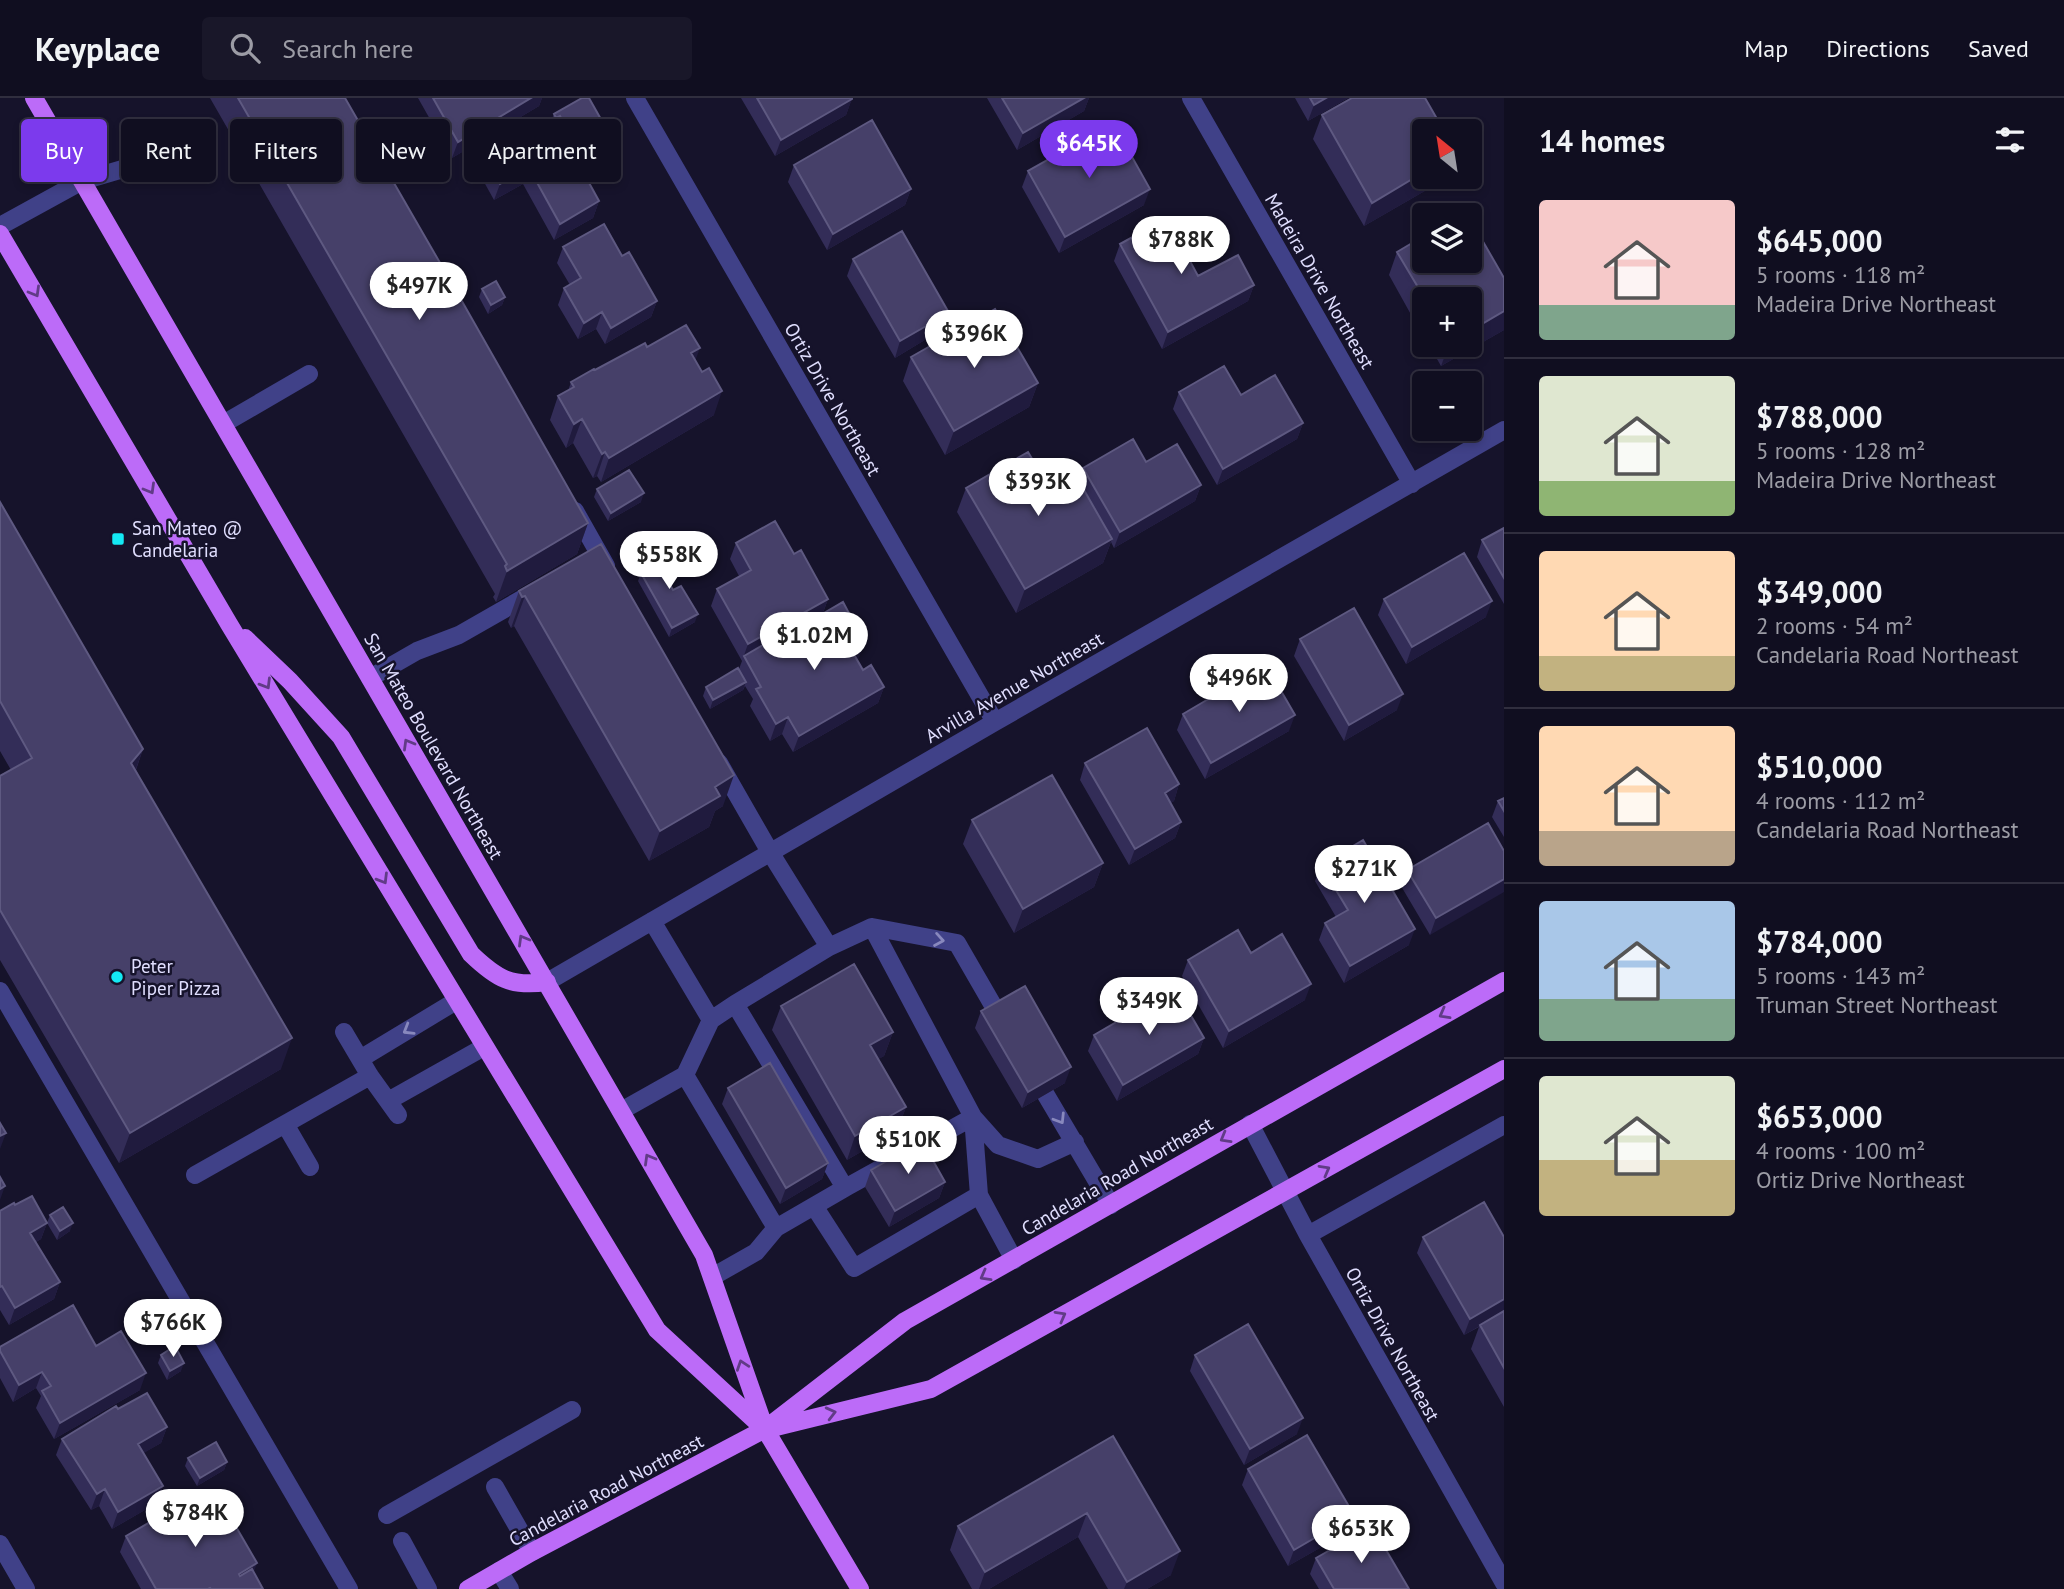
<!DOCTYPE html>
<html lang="en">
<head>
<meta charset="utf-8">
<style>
	body { margin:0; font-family:"PT Sans",sans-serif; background:#191729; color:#f1f3f6; height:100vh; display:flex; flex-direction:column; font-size:26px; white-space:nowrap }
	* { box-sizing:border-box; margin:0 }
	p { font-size:23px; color:#9c9ca5 }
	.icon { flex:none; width:38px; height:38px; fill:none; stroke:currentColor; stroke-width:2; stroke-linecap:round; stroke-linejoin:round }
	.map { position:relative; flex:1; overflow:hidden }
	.side { display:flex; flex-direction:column; background:#100e20; width:560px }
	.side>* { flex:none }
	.hud { position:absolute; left:21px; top:21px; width:665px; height:63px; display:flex; gap:14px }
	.needle { width:46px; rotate:330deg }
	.controls { position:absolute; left:1412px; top:21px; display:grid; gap:14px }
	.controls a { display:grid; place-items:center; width:70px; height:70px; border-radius:7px; background:#100e20; box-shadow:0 4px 10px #0003,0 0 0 2px #302e3e; font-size:35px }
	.price { position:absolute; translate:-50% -60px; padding:0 16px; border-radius:24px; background:#fff; color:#222; font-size:23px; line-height:46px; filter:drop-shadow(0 2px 4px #0008) }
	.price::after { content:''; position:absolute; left:50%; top:42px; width:21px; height:16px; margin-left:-10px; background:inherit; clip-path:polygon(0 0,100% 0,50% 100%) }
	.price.selected { background:#7c3aed; color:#fff }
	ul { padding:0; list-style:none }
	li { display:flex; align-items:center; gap:21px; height:175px; padding:0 35px }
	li+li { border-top:2px solid #302e3e }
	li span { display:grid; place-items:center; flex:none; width:196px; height:140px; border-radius:7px; color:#555 }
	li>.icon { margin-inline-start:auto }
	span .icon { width:84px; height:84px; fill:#fffc; stroke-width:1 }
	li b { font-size:30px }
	h2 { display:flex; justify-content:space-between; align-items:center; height:84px; padding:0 35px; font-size:30px }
	.chip { padding:0 24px; border-radius:7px; background:#100e20; box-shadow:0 4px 10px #0003,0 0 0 2px #302e3e; font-size:24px; line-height:63px }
	.chip.selected { background:#7c3aed; color:#fff }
	header { display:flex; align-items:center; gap:42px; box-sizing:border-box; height:98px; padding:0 35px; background:#100e20; border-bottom:2px solid #302e3e }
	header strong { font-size:33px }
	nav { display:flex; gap:38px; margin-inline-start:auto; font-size:24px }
	.search { width:490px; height:63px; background:#191729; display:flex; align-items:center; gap:18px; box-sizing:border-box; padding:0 24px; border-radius:7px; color:#9c9ca5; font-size:26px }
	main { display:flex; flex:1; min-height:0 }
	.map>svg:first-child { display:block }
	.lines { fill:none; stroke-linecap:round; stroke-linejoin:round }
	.minor { stroke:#404188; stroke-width:18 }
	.major { stroke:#bc6bf8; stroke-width:18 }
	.wall { fill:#332d58; fill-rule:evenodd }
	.shaded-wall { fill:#201b3e }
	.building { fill:#464069; stroke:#5e5981; stroke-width:2 }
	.oneway { stroke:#613b87 }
	.oneway2 { stroke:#8888bd }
	.poi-dot { fill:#14e9f4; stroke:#16132b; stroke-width:2.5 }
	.labels { text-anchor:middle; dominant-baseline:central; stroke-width:5; stroke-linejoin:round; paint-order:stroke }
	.street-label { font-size:19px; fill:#e0defe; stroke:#16132b }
	.poi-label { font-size:19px; fill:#e0defe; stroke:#16132b; text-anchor:start }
</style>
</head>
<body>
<header>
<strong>Keyplace</strong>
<div class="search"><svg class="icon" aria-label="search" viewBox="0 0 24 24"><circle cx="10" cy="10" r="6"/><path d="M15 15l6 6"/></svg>Search here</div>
<nav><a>Map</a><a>Directions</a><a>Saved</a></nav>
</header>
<main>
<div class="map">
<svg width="1504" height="1491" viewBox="0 0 1504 1491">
	<rect width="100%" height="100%" fill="#16132b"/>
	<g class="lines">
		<path class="minor" d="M635,0L995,624
			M1191,0L1412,386
			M0,128L82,83L133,68L176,44
			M223,326L309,276
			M575,413L606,468
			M370,580L417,553L459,537L534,494
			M652,823L711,922
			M872,829L957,845L998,916
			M547,884L995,624L1504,332
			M0,893L349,1491
			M735,906L845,1090L776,1130
			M344,934L370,978L398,1017
			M360,961L456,903
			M685,977L711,922L735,906L829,849L770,754L719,665
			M1046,997L1111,1107
			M388,1003L484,949
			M621,1013L685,977L776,1130L756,1154L712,1179
			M285,1026L310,1069
			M1250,1026L1308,1137L1504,1485
			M195,1077L370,978
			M845,1090L973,1019L998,1047L1038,1061L1075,1044
			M979,1097L1014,1162
			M814,1108L854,1170L979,1097L973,1019L872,829L829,849
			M1308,1137L1504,1027
			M495,1389L532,1454
			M387,1417L572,1312
			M402,1443L428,1491
			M0,1446L26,1491
			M499,1473L510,1491"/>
		<path class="major" d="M34,0L704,1157L765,1331L860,1491
			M0,136L229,526L657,1232L762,1329
			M245,540L290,583L341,639L471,856C497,881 511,889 547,884
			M772,1330L931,1291L1504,971
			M468,1491L532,1454L765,1331L905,1223L1504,883"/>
	</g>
	<path class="wall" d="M210,0H345L442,189L588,425L577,456L496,504L493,499L495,496Z
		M418,0H542L539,8L452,60Z
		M741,0H852L846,17L775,58Z
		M987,0H1089L1084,13L1017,52Z
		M1295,0H1348L1308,23Z
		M554,16L607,32L604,40L580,54L588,68L585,77L599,103L593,120L554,142L523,86L494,102L479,75L485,59L551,23Z
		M1322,17L1424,79H1449L1364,128L1313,41Z
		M794,67L911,91L905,107L827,152L788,84Z
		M1028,73L1144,107L1059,155L1022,89Z
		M1470,121L1504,180V232L1441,268L1429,247H1470V201H1424V240L1389,177L1397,154L1424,138V163H1470Z
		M1120,146L1198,178L1254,187L1248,203L1162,251L1114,163Z
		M563,149L622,158L657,203L651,219L605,246L596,231L578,241L558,207L564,190L570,187L557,165Z
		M853,161L949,215L943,231L895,260L847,178Z
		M482,191L505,199L502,207L488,216L479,199Z
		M647,249L695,262L714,317L601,384L597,378L593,380L573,345L566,350L550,322L558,298L568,293L571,284Z
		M911,259L1038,285L1029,309L945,357L903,283Z
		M1179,294L1241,297L1303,325L1297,341L1217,387L1173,311Z
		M1146,364L1201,387L1195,403L1114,450L1111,444L1103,465L1016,515L957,414L966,390L1043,379L1079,383L1083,370Z
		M597,391L641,404L608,423L594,399Z
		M0,404L143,651L136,672L281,971L119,1065L0,862V678L11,672L0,653Z
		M1504,430V506L1477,459L1482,442Z
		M736,445L828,501L823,515L851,519L849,524L857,563L863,572L884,589L878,605L793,654L782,636L770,643L750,608L753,601L745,588L743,592L710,611L703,598L706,589L739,571L742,563L711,508L717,491L739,478L730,461ZM799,530L795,542L780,550L776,543Z
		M683,469L680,477L668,484L695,524L669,539L638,483L641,475Z
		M519,493L723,708L715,713L709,729L649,763L514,528L511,530L508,524Z
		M1384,501L1486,519L1406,566L1378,517Z
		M1300,541L1397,612L1344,643L1294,558Z
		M1183,616L1289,633L1205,681L1177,632Z
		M1085,665L1179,686L1174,703L1170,705L1181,724L1175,740L1129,767L1080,682Z
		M1504,700V739L1492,719L1498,703Z
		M972,722L1103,765L1094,789L1014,835L963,746Z
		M1504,753L1430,837L1401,788L1407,772Z
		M1321,767L1409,847L1344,885L1319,842L1325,825L1336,819L1315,783Z
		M1251,855L1305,902L1223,950L1182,878L1188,862Z
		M781,908L893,934L884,958L878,961L906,1009L897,1033L847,1062L772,932Z
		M981,913L1065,985L1022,1010L975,930Z
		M1094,937L1204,940L1198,956L1117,1003L1088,953Z
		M728,990L828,1065L822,1081L780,1106L722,1006Z
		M871,1072L945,1084L939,1100L889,1129L865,1089Z
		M15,1107L47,1125L50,1117L70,1133L57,1142L47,1125L41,1141L36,1144L60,1184L54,1201L9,1227L0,1212V1113Z
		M1423,1139H1504V1309L1471,1251L1479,1229L1464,1237L1417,1155Z
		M96,1248L140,1292L54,1341L36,1310L41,1298L36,1290L13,1304L0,1280V1249Z
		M161,1257L181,1273L167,1282L158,1265Z
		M1195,1257L1297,1336L1244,1367L1190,1273Z
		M118,1311L167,1329L161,1345L143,1355L163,1388L157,1405L112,1431L99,1408L91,1412L56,1357L62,1341Z
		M1113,1338L1171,1477L1147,1491H1108L1078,1439L989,1491H972L950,1452L958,1428Z
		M188,1360L227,1364L224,1372L197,1388L185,1368Z
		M1248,1371L1354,1417L1348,1434L1288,1468L1242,1387Z
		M199,1407L254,1475L263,1491H141L120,1454L126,1438Z
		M1316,1460L1409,1491H1319L1310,1476Z"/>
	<path class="shaded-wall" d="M531,0H542L539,8L452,60L458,44Z
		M1084,0H1089L1084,13L1017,52L1023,35Z
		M1326,0H1348L1308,23L1314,7Z
		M852,1L846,17L775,58L781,42Z
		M607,32L604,40L571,59L574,51Z
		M588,68L582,84V72Z
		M529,70L523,86L494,102L500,86Z
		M1424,74V79H1449L1364,128L1372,105Z
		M911,91L905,107L827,152L833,136Z
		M1150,91L1144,107L1059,155L1065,139Z
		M599,103L593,120L554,142L560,126Z
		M447,177L436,207L432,186Z
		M1254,187L1248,203L1162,251L1168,234Z
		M505,199L502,207L488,216L491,207Z
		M657,203L651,219L605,246L611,230Z
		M1504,213V232L1441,268L1449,247H1470V233Z
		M602,214L596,231L578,241L584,225Z
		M949,215L943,231L895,260L900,243Z
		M700,250L691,274V255Z
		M1038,285L1029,309L945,357L954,333Z
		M722,293L714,317L601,384L609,360Z
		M582,321L573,345L566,350L574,326Z
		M1303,325L1297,341L1217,387L1223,371Z
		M605,354L597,378L593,380L602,356Z
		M1201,387L1195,403L1114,450L1120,434Z
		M644,395L641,404L608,423L611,415Z
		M588,425L577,456L496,504L507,473Z
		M1112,441L1103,465L1016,515L1025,491Z
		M683,469L680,477L663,488L666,480Z
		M525,498L514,528L511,530L522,499Z
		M828,501L822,517L800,529L799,530L745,561L744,558L742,563L748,546Z
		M1492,503L1486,519L1406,566L1412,549Z
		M698,516L695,524L669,539L672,530Z
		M864,546L858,562L852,553Z
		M746,584L743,592L710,611L713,602Z
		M884,589L878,605L793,654L799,638Z
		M1403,596L1397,612L1344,643L1349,627Z
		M1295,617L1289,633L1205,681L1211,665Z
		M788,619L782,636L770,643L776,626Z
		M143,651L132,682L131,665Z
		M734,677L723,708L715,713L709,729L649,763L660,733L715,689Z
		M1179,686L1174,703L1159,711L1165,695Z
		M1181,724L1175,740L1129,767L1135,751Z
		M1103,765L1094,789L1014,835L1023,811Z
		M1504,781V794L1430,837L1436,820Z
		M1415,831L1409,847L1344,885L1350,868Z
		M1311,886L1305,902L1223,950L1229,933Z
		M893,934L884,958L862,971L870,947Z
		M292,940L281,971L119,1065L130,1035Z
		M1204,940L1198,956L1117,1003L1123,987Z
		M1071,969L1065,985L1022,1010L1028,994Z
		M906,1009L897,1033L847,1062L855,1038Z
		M6,1035L0,1051V1038Z
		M828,1065L822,1081L780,1106L786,1090Z
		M945,1084L939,1100L889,1129L895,1113Z
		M5,1088L0,1102V1091Z
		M47,1125L41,1141L24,1151L30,1135Z
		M73,1125L70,1133L57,1142L60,1133Z
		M60,1184L54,1201L9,1227L15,1210Z
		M1504,1201V1214L1464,1237L1470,1221Z
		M184,1265L181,1273L167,1282L170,1273Z
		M42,1274L36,1290L13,1304L19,1287Z
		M146,1275L140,1292L54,1341L60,1325Z
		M1303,1320L1297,1336L1244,1367L1250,1351Z
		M167,1329L161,1345L132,1362L138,1346Z
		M227,1364L224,1372L197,1388L200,1380Z
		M163,1388L157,1405L112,1431L118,1414Z
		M105,1391L99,1408L91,1412L97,1396Z
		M1087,1415L1078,1439L989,1491H979L985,1474Z
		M1354,1417L1348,1434L1288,1468L1294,1452Z
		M1180,1453L1171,1477L1147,1491H1124L1127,1484Z
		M257,1465L251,1482L235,1491L239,1476Z"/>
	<path class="building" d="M238,0H345L447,177L432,186L436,193L451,184L588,425L507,473L505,468L507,466Z
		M433,0H531L458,44Z
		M582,0H589L607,32L578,49L560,18L556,20L554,16Z
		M757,0H852V1L781,42Z
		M1002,0H1084L1023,35Z
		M1310,0H1326L1314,7Z
		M1352,0H1425L1444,33H1424V74L1372,105L1322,17Z
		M560,18L588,68L582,72L599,103L560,126L529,70L500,86L485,59Z
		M872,22L911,91L833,136L794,67Z
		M1113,25L1150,91L1065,139L1028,73Z
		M1167,120L1198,178L1238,157L1254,187L1168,234L1120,146Z
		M1470,121L1504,180V213L1470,233V201H1425L1397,154L1424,138V163H1470Z
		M604,126L622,158L629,154L657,203L611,230L602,214L584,225L564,190L581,180L563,149Z
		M902,133L949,215L900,243L853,161Z
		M496,183L505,199L491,207L482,191Z
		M995,211L1038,285L954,333L911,259Z
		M686,227L700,250L691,255L702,274L709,270L722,293L609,360L605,354L602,356L582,321L574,326L558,298L574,289L571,284L594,271L595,272L645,245L647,249Z
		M1224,268L1241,297L1275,277L1303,325L1223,371L1179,294Z
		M1133,341L1146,364L1177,346L1201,387L1120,434L1083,370Z
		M1028,354L1043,379L1068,364L1112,441L1025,491L966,390Z
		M629,372L644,395L611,415L597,391Z
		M0,404L143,651L131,665L292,940L130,1035L0,812V678L32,660L0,603Z
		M775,423L794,456L801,452L828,501L748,546L717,491L751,472L736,445Z
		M1504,430V480L1482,442Z
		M601,446L734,677L715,689L720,698L660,733L525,498L522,499L519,493Z
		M674,455L683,469L666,480L673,492L681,488L698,516L672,530L641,475Z
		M1464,455L1492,503L1412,549L1384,501Z
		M843,504L851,519L845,522L847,526L850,523L864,546L852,553L863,572L871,567L884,589L799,638L788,619L776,626L756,591L761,589L744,558L775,540L780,550L804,536L800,529Z
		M1354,510L1403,596L1349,627L1300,541Z
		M1266,567L1295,617L1211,665L1183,616Z
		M738,570L746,584L713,602L706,589Z
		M1147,630L1179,686L1165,695L1181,724L1135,751L1085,665Z
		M1052,677L1103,765L1023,811L972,722Z
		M1504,700V713L1498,703Z
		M1488,725L1504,753V781L1436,820L1407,772Z
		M1363,742L1415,831L1350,868L1325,825L1348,812L1321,767Z
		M1238,832L1251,855L1282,836L1311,886L1229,933L1188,862Z
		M854,866L893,934L870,947L906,1009L855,1038L781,908Z
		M1025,888L1071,969L1028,994L981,913Z
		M1175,890L1204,940L1123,987L1094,937Z
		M770,965L828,1065L786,1090L728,990Z
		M0,1025L6,1035L0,1038Z
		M922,1043L945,1084L895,1113L871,1072Z
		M0,1079L5,1088L0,1091Z
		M32,1098L47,1125L30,1135L60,1184L15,1210L2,1188L0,1189V1113L14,1105L15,1107Z
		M1484,1104L1504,1139V1201L1470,1221L1423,1139Z
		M63,1109L73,1125L60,1133L50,1117Z
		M73,1207L96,1248L121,1233L146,1275L60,1325L42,1293L51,1288L42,1274L19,1287L0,1253V1249Z
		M1504,1213V1270L1480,1227Z
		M1248,1226L1303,1320L1250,1351L1195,1257Z
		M175,1248L184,1265L170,1273L161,1257Z
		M147,1295L167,1329L138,1346L163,1388L118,1414L105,1391L97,1396L62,1341L116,1308L118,1311Z
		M1307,1337L1354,1417L1294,1452L1248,1371Z
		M1113,1338L1180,1453L1127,1484L1087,1415L985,1474L958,1428Z
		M216,1344L227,1364L200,1380L188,1360Z
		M217,1396L257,1465L239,1476L240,1478L252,1471L263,1491H211L210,1490L208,1491H156L126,1438L195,1398L199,1407Z
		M1372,1428L1409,1491H1334L1316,1460Z"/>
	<defs><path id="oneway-chevron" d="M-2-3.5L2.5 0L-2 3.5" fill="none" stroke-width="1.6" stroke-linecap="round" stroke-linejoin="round" transform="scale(1.75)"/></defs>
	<g class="oneway">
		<use href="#oneway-chevron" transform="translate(35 194) rotate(60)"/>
		<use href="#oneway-chevron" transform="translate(150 391) rotate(60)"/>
		<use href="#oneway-chevron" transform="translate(266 586) rotate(59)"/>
		<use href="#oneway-chevron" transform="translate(408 646) rotate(-120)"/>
		<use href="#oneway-chevron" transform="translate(383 781) rotate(59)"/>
		<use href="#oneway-chevron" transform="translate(523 842) rotate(-120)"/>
		<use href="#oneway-chevron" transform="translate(1444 916) rotate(151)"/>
		<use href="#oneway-chevron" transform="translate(1225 1040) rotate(150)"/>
		<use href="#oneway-chevron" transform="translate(649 1061) rotate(-120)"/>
		<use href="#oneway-chevron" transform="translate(1325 1072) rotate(-29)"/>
		<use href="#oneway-chevron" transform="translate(985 1178) rotate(151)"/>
		<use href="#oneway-chevron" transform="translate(1061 1218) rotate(-29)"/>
		<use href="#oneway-chevron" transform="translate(742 1267) rotate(-109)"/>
		<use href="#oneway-chevron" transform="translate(831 1315) rotate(-14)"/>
	</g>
	<g class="oneway2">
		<use href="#oneway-chevron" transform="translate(939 842) rotate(10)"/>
		<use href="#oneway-chevron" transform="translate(408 932) rotate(149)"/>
		<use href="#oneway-chevron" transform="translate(1060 1021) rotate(58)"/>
	</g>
	<g class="poi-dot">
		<rect x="111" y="434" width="14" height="14" rx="3.5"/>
		<circle cx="117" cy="879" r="7"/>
	</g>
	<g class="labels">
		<g class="street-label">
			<text transform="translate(1320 183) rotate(60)">Madeira Drive Northeast</text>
			<text transform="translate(833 301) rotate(60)">Ortiz Drive Northeast</text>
			<text transform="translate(1014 589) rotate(-30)">Arvilla Avenue Northeast</text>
			<text transform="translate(434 648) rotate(60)">San Mateo Boulevard Northeast</text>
			<text transform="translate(1117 1078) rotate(-30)">Candelaria Road Northeast</text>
			<text transform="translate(1393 1246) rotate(61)">Ortiz Drive Northeast</text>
			<text transform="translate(606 1392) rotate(-28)">Candelaria Road Northeast</text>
		</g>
		<g class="poi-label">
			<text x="132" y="430">San Mateo @<tspan x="132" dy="22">Candelaria</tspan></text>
			<text x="131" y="868">Peter<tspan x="131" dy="22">Piper Pizza</tspan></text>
		</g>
	</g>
</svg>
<div class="controls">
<a><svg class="needle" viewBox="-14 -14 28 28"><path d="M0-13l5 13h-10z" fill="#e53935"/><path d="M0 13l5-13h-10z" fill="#9c9ca5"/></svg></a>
<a><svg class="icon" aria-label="layers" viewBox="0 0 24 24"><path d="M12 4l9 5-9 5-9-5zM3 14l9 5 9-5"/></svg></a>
<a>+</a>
<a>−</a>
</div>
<b class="price selected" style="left:1089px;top:82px">$645K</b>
<b class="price" style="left:1181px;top:178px">$788K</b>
<b class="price" style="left:419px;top:224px">$497K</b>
<b class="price" style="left:974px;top:272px">$396K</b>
<b class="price" style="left:1038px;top:420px">$393K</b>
<b class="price" style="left:669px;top:493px">$558K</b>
<b class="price" style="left:814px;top:574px">$1.02M</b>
<b class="price" style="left:1239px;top:616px">$496K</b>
<b class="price" style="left:1364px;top:807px">$271K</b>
<b class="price" style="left:1149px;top:939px">$349K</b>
<b class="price" style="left:908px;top:1078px">$510K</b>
<b class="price" style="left:173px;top:1261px">$766K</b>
<b class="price" style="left:195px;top:1451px">$784K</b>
<b class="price" style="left:1361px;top:1467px">$653K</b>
<div class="hud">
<a class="chip selected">Buy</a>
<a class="chip">Rent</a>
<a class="chip">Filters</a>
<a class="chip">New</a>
<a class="chip">Apartment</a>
</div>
</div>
<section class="side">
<h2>14 homes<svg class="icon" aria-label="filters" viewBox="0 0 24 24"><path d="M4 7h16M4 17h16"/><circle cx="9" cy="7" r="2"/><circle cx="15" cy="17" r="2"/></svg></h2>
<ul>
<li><span style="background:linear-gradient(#f6c9c9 75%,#7fa58c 0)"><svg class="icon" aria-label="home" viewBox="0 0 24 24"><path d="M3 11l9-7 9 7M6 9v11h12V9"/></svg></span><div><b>$645,000</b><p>5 rooms · 118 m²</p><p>Madeira Drive Northeast</p></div></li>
<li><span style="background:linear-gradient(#dfe7d0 75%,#8fb573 0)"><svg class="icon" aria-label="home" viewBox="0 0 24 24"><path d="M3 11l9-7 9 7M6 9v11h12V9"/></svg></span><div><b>$788,000</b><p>5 rooms · 128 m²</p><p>Madeira Drive Northeast</p></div></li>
<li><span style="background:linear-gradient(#ffd9b3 75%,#c2b280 0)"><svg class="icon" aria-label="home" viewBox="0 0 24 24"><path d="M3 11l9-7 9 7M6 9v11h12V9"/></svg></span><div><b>$349,000</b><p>2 rooms · 54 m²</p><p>Candelaria Road Northeast</p></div></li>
<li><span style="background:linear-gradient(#ffd9b3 75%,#b9a48a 0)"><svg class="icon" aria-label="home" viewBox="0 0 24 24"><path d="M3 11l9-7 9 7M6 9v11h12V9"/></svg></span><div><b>$510,000</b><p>4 rooms · 112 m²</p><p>Candelaria Road Northeast</p></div></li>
<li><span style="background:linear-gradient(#a9c7e8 70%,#7fa58c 0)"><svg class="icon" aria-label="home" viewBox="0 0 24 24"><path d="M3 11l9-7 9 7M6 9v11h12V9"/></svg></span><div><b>$784,000</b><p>5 rooms · 143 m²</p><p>Truman Street Northeast</p></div></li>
<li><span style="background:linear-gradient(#dfe7d0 60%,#c2b280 0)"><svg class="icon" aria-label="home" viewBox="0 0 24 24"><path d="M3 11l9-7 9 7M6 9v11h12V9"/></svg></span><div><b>$653,000</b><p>4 rooms · 100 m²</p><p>Ortiz Drive Northeast</p></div></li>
</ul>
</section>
</main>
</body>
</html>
